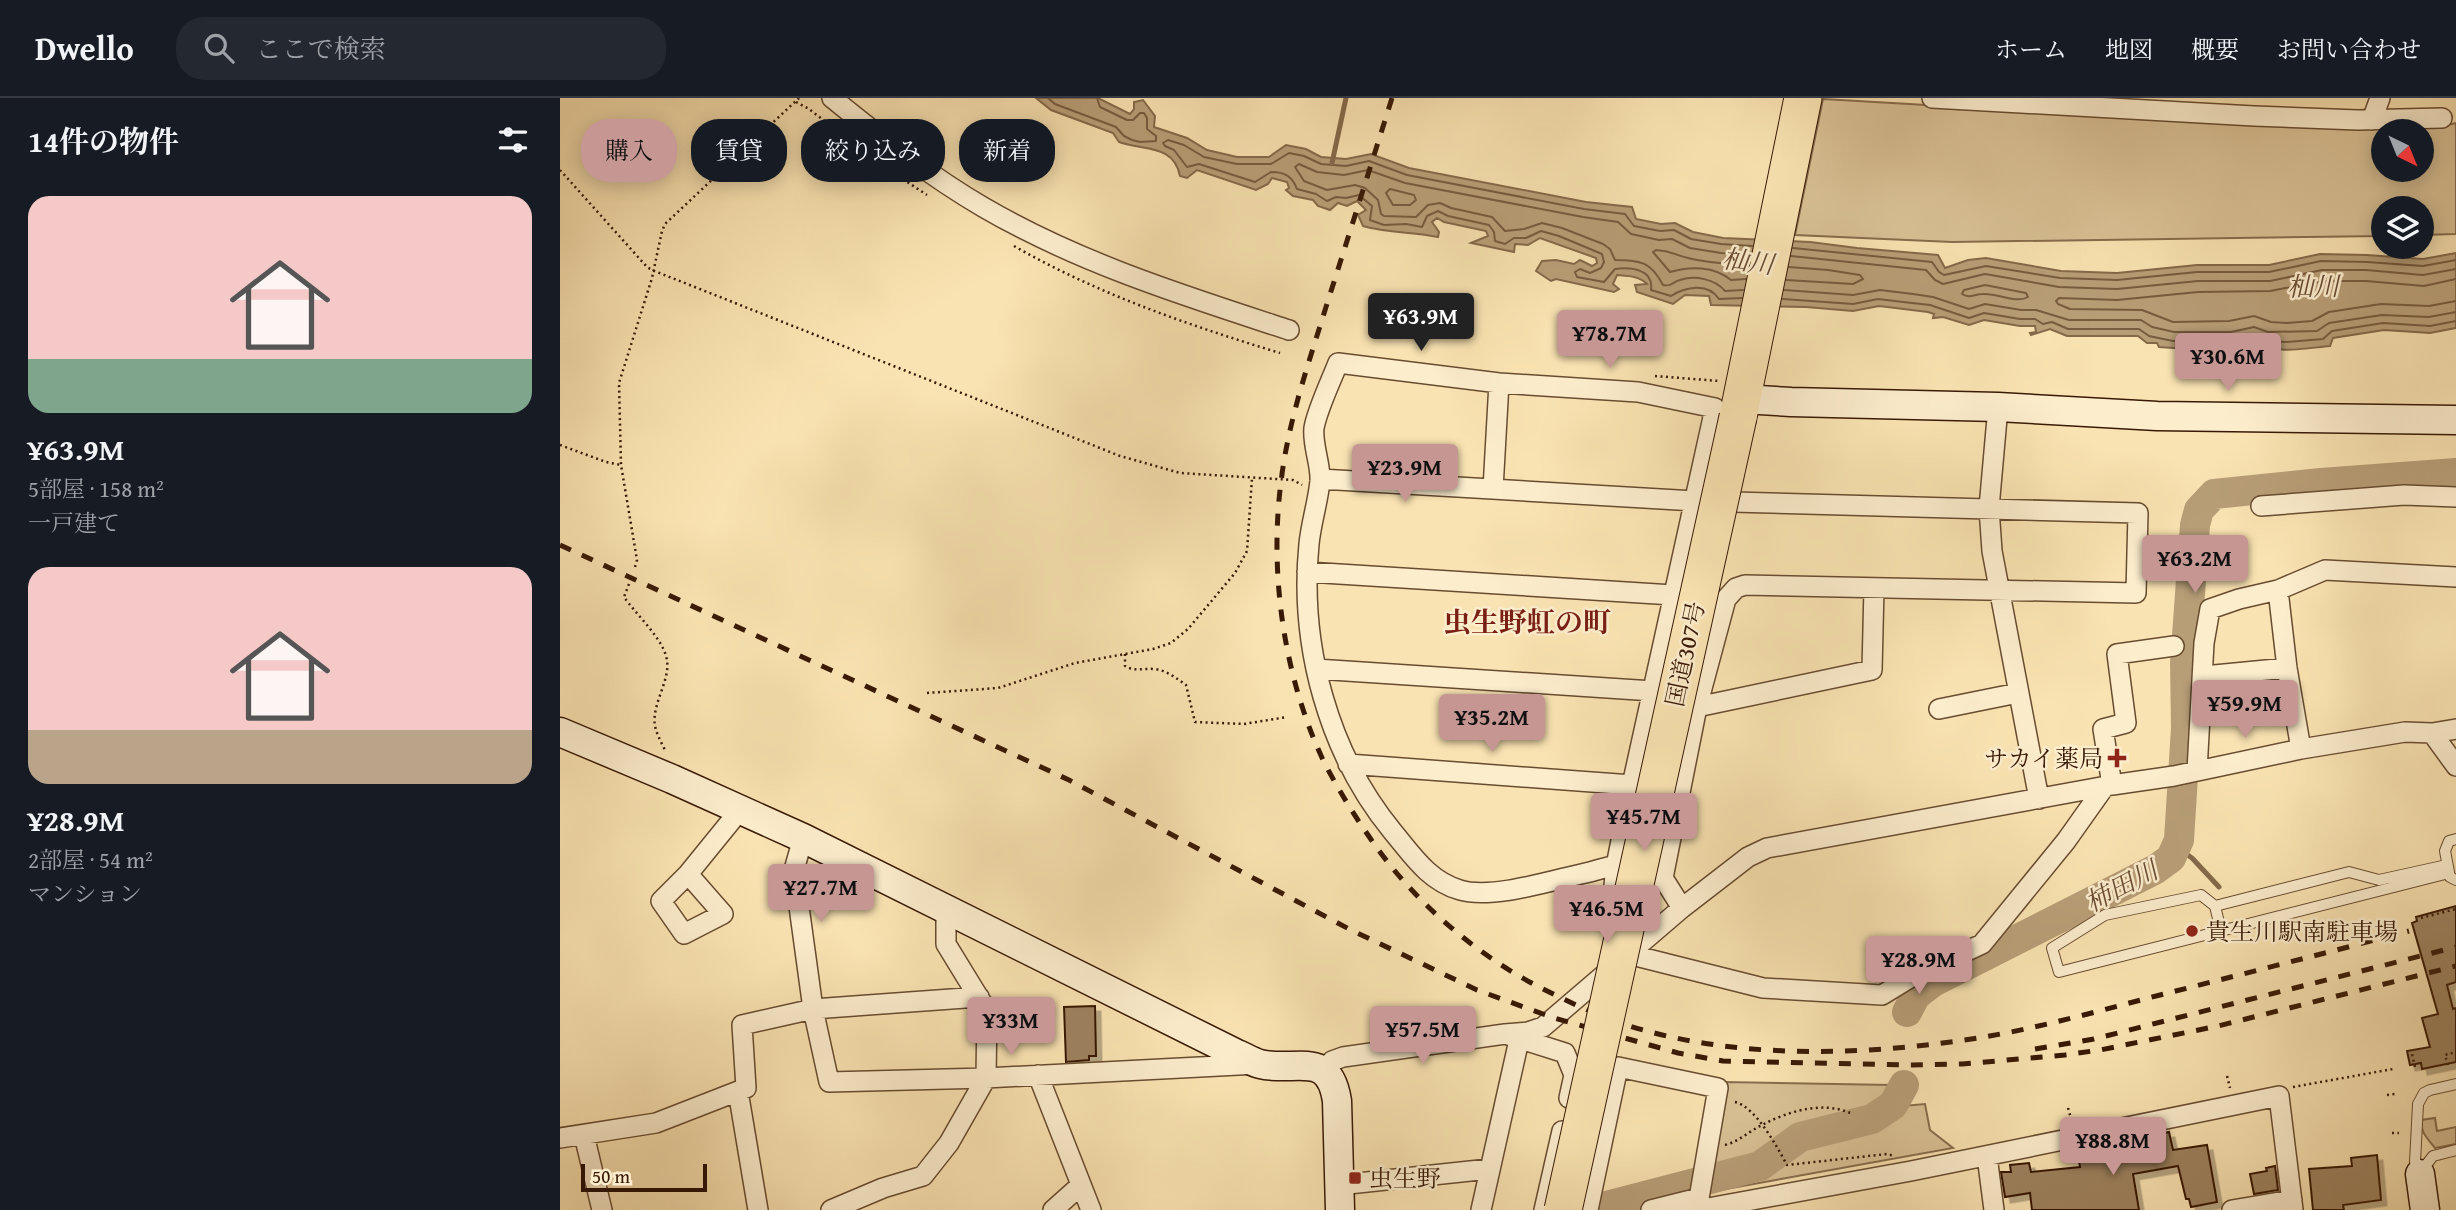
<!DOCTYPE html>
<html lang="ja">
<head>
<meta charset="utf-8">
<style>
	body { margin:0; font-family:"Gentium Book Plus","Noto Serif JP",serif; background:#242831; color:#f1f3f6; height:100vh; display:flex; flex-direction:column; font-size:26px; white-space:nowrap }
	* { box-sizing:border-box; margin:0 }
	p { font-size:23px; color:#9ea1a6 }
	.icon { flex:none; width:38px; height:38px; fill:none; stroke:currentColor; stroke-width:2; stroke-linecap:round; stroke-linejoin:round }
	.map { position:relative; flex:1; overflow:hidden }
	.sheet { display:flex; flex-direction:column; background:#171b24; width:560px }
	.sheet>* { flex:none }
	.hud { position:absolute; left:21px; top:21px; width:665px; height:63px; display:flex; gap:14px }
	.needle { width:46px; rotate:137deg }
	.fabs { position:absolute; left:1811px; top:21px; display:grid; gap:14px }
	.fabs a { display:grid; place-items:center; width:63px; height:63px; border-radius:50%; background:#171b24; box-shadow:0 4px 18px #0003; font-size:35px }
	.scale { position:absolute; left:21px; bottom:18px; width:126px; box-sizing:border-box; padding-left:7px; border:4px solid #381905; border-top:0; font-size:19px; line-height:24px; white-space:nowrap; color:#381905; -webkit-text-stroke:5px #fcedcd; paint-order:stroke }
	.price { position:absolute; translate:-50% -60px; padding:0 16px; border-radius:7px; background:#c59692; color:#111; font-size:23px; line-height:46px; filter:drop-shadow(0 2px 4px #0008) }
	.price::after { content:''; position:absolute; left:50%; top:42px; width:21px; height:16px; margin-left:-10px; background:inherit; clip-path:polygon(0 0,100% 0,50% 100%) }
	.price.active { background:#222; color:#fff }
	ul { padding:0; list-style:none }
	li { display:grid; align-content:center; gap:14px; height:371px; padding:0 28px }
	li span { display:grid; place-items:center; height:217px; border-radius:21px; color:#555 }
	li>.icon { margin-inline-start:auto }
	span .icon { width:126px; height:126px; fill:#fffc; stroke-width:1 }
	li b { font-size:30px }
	h2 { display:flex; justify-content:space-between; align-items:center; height:84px; padding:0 28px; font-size:30px }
	.chip { padding:0 24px; border-radius:28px; background:#171b24; box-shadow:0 4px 18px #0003; font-size:24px; line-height:63px }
	.chip.active { background:#c59692; color:#111 }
	header { display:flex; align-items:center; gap:42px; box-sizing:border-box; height:98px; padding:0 35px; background:#171b24; border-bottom:2px solid #363941 }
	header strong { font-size:33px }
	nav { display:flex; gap:38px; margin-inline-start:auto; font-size:24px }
	.search { width:490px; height:63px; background:#242831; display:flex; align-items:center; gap:18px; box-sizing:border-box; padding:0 24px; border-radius:28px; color:#9ea1a6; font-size:26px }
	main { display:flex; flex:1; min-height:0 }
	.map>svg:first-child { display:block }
	.green { fill:#d9c195; stroke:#886d4d; stroke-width:2; fill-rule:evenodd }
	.water { fill:#b89e77; stroke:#856949; stroke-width:2 }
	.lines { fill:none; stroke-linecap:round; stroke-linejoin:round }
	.shore { stroke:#785c3e; stroke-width:2 }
	.stream { stroke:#856949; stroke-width:5 }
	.river { stroke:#b89e77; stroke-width:30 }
	.building { fill:#9d825f; stroke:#381905; stroke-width:2; filter:url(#shadow) }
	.lane-casing { stroke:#684c30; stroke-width:12 }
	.street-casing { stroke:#684c30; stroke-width:22 }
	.secondary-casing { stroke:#381905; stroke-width:31 }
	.highway-casing { stroke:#381905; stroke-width:39 }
	.path { stroke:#381905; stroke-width:2.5; stroke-dasharray:2 3.5; stroke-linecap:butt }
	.lane { stroke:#fcedcd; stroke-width:10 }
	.street { stroke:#fcedcd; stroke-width:19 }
	.secondary { stroke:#fcedcd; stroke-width:28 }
	.highway { stroke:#fae3b2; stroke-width:37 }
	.rail { stroke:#381905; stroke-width:5; stroke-dasharray:12 12; stroke-linecap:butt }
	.highway-bridge-casing { stroke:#381905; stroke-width:39; stroke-linecap:butt }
	.highway-bridge { stroke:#fae3b2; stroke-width:37 }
	.poi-dot { fill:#8f2418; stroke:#fcedcd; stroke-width:2.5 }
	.labels { text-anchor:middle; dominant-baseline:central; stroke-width:5; stroke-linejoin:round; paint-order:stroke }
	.street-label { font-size:24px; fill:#381905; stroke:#fcedcd }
	.poi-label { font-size:24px; fill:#381905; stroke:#fcedcd; text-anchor:start }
	.water-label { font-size:26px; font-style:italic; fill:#6b4e33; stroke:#fcedcd }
	.quarter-label { font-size:28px; font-weight:bold; fill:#7a1f14; stroke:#fcedcd }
</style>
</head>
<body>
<header>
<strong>Dwello</strong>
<div class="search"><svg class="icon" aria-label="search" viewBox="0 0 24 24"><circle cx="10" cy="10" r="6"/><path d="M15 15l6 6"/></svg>ここで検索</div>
<nav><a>ホーム</a><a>地図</a><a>概要</a><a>お問い合わせ</a></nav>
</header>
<main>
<section class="sheet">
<h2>14件の物件<svg class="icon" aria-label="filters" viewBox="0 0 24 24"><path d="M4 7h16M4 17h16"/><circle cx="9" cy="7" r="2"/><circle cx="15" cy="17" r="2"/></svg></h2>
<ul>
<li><span style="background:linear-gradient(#f6c9c9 75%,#7fa58c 0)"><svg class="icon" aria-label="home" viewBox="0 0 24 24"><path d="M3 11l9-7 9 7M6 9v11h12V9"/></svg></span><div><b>¥63.9M</b><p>5部屋 · 158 m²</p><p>一戸建て</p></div></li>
<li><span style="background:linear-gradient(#f6c9c9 75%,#b9a48a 0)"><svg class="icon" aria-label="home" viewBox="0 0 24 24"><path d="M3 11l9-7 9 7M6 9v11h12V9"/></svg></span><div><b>¥28.9M</b><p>2部屋 · 54 m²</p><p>マンション</p></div></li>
</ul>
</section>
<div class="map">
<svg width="1896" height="1112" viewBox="0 0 1896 1112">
	<defs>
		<filter id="shadow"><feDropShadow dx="5.5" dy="5.5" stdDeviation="0" flood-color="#0004"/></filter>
	</defs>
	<rect width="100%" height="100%" fill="#fae3b2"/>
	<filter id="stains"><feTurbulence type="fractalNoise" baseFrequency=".00286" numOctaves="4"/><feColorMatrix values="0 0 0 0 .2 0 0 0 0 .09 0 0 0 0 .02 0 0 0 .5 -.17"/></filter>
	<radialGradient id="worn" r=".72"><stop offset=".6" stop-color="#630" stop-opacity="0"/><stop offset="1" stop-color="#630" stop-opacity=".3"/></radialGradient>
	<path class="green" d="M1263,1L1571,19L1884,28L1896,25V136L1862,137V110H1824L1823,138L1392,144L1235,137ZM1824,33H1862V72H1824Z
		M1164,984L1332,987L1343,1008L1365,1006L1370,1032L1393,1050L1149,1094Z
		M1875,1020L1877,1033L1896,1029V1046L1875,1050C1868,1041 1860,1034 1861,1022Z"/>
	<path class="water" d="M476,0H538L570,16L574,11V4L583,2L595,18L594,29L627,40L647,52L677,59H709L726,47L746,51L761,59L786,61L811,56L849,70L1026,104L1072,109L1076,121L1101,126L1115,125L1133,134L1163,140L1250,144L1297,150L1378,157L1385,170L1408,162L1426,160L1501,173L1557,175L1637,167H1709L1760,156L1807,157L1863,161L1896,155V230L1870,235L1824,232L1773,240L1770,248C1747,250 1715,257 1694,244C1663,252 1630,252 1599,249L1597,245H1587L1578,238H1507L1490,231L1471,237L1470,235L1476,234L1475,228H1460L1424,222L1409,227L1383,219L1373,220L1374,216L1368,214L1319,208L1293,213L1246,209L1151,207L1149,198L1125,197L1113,206L1077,194L1075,187L1087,186C1079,178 1069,178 1057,177L1053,186L1059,191L1054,194L996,181L991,183L976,173L982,163L996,162L1014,166L1020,162L1032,168L1037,165L1036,160L980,140L968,147L955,146L954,154L911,145L928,138L926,133L884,124L877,120L872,124L879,134L878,139C853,134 827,135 803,128L798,117L806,112L797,103L787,108L778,105L770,112L758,108L753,102L733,98L726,92L729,90L727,84L712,80L708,86L696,92L637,72L627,80L620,78C614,46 584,53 559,44L553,35L491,12Z"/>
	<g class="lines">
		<path class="shore" d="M488,0L495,6L556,29L564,38L572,42L580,44L596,43V38L587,31V20L584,15H580L573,22H567L540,9L537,0
			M830,91L854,97L856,102L850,107H833L826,95Z
			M1233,150L1372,164L1379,174L1384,177L1426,168L1500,180L1557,182L1637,174H1709L1761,163L1807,164L1863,168L1896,162
			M1231,158L1366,172L1375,182L1383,186L1425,176L1499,189L1557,191L1638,183H1710L1762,172H1806L1863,177L1896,171
			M1186,181L1171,182C1154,168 1130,168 1110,174L1093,154L1096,152C1112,153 1114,157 1128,160C1147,165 1168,166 1188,167
			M1896,181L1864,188L1806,183H1763L1710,193L1638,194L1557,202L1499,200L1496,203L1498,206L1510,211L1582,212L1613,224L1669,223L1694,218L1711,224L1727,225L1752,223L1769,214L1821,206L1869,208L1896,203
			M1226,182L1293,186L1303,181L1300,177L1268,172L1229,169
			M1425,187L1466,195L1468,199C1456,206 1438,195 1423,196C1414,196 1410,201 1402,196L1404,192Z
			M1183,192L1165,193C1155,181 1135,177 1120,182C1112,184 1112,189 1103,187C1091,164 1081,162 1055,162L1050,151L1043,146L1002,130L982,125L964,131L945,133L932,119L891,110L880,105L868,107L856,119L824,118L821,116L818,102L805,90L795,87L767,92L744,83L735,69L739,66L757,74L784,77L808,72L845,85L1023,119L1058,124L1071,136L1099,142L1112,141L1130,150L1161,155L1191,157
			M1224,192L1293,197L1320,192L1353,196L1373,199L1409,211L1425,206L1461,212H1476L1509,222H1581L1592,229L1614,234H1671L1694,229L1708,234L1757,233L1769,225L1822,217L1869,219L1896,214
			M1182,200L1159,201C1148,184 1125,189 1111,198L1091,192C1094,171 1071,169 1055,171L1044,184L1017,179L1015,174L1020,171L1030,175L1041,170L1044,164L1042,156L999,138L981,133L966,140H954L945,146L935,143L934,134L929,127L888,118L878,113L867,118L862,129L846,126L824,127L810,122L812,108L799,97L786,100L776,99L767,103L756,96L737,91C732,78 725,74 711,74L695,84L639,66L627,69L614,52L605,48L603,45L608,42L624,47L644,59L677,66H711L729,55L744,58L761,66L786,68L809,63L847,77L1024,111L1065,116L1074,128L1100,133L1114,132L1131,141L1161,146L1192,148
			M1223,201L1293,206L1318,201L1352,205L1370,207L1409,220L1424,215L1460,221H1475L1483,226L1492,224L1508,231H1579L1589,238L1613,243H1672L1694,237L1705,243L1727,244L1763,241L1772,233L1823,225L1870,228L1896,223"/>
		<path class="stream" d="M772,65L786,0
			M1616,749L1632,760L1659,789"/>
		<path class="river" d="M1347,914L1356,897L1373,884L1596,771L1611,760L1619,742L1626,630L1625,565L1635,427L1639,412L1654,396L1761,385L1896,375
			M1031,1112L1200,1068L1240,1039L1312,1021L1333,1007L1344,987"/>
	</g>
	<path class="building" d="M1896,808V884L1887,887L1893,911L1896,910V964L1862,971L1861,965L1850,967L1847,953L1870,949L1862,920L1878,916L1852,825L1857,823L1856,819Z
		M535,908L536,958H529V962L506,964L504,909Z
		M1609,1034L1613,1052L1647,1047L1657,1104L1631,1109L1629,1101H1626L1618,1068L1573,1076L1579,1112H1472L1470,1095L1445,1099L1441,1074H1451L1450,1067L1469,1065L1471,1074L1520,1069L1518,1056L1577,1046L1576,1041Z
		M1817,1057L1821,1102L1783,1107L1784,1112H1753L1749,1071L1792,1068L1791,1060Z
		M1715,1068L1718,1092L1694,1096L1690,1076L1707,1073L1706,1070Z"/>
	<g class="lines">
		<defs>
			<path id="lane" d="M1896,741L1889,743L1885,753L1890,779L1896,782
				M1887,767L1819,782L1789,774L1655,808L1641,797L1545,817L1492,850L1499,874L1889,775
				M1655,808L1661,833
				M1860,1075L1855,1064L1858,1006L1864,995L1870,992L1896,986
				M1860,1075L1873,1058L1896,1052"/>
			<path id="street" d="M272,0C320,39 370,78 423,109C519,165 625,198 729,232
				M1372,0L1694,18L1798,22L1882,20
				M1812,22L1820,0
				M1438,309L1429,410L1432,453L1479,701
				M760,381L1135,403L1578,415L1576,495L1185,487L1176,490L1166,501L1137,609L1103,780L1122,810
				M933,391L939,285
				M1701,408L1844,397L1896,399
				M747,474L1113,497
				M1718,492L1727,570L1741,651
				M756,571L1093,593
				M1644,578L1727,570
				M1137,609L1312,572L1314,490
				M1379,611L1458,595
				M1872,635L1896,668
				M788,666L1072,687
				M1637,673L1644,545L1650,511L1679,501L1718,492L1765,472L1896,479
				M1552,687L1543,631L1566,625L1557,556L1614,548
				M243,740L234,772L253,911L269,984L426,980L698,966
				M128,776L101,803L124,836L163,816L128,776L180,712
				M1051,817L1056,768L1072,687L1155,310L1078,294L939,285L778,265C771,283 757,312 754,330C752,347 761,366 760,383C758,404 751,425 749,446C739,547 768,655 833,734C853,758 869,783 900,792C933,802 996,781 1030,774C1038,772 1048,768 1056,768C1071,768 1088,777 1103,780
				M1068,856L1203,890L1322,897L1353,878L1422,846L1506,743L1545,688
				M945,936L968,934L983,929L1122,810L1188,759L1207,750L1552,687L1614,678L1741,651L1845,634L1872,635L1896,631
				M763,973L772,963L783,959L945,936L1005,955L1014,977L1009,1000
				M478,977L531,1112
				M178,993L198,1112
				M24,1037L42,1112
				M0,1040L96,1025L186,990L182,927L253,911L419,899
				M1427,1058L1434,1112
				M779,1087L929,1071
				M271,1112L323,1090L363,1078L389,1045L426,980L427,913L386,846V812
				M493,1112L521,1087
				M921,1112L959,942
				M984,1112L1002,1033
				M1028,1112L1058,969L1158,990L1137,1112
				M1091,1112L1139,1100
				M1137,1112L1351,1073L1719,998L1733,1112
				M1672,1112L1732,1102"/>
			<path id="secondary" d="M1183,301L1231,304L1438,309L1597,318L1896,322
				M0,634L112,681L243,740L675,955C683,958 692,964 700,966C735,975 769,950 777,1003L780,1112
				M1860,1076L1865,1112"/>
			<path id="highway" d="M1178,319L1243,0"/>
		</defs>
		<use href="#lane" class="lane-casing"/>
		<use href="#street" class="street-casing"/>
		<use href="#secondary" class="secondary-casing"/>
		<use href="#highway" class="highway-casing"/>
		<path class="path" d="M236,4L249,11L323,68L367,97
			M0,72L87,169L92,172L560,358L620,375L733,382L742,387
			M454,148C538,196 628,227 720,255
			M1095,278L1159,283
			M0,347L46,364L61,367
			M75,469L77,462L61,367L59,285L92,180L102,133L105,126L239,0
			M69,486L64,499C75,515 101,539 106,558C113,580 91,605 95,628C97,637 102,646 106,654
			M565,556V568C575,574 583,570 594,571C606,572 616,580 626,587L635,624L684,626L727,619
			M367,595L438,590L515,565L593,551L611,545L628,531L675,475L687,453L692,380
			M1861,820L1896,811
			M1888,967L1885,957L1896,954
			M1855,969L1852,956L1855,955
			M1667,978L1670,990
			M1733,989L1833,971
			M1827,997L1835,996
			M1175,1004C1196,1009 1217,1049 1227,1067L1327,1056L1334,1058
			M1508,1010L1512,1024
			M1832,1035H1839
			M1165,1047C1180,1043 1189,1033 1204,1026C1229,1013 1263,1003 1290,1015"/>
		<use href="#lane" class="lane"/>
		<use href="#street" class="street"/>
		<use href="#secondary" class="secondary"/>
		<use href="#highway" class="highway"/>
		<path class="rail" d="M832,0C810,70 788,140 766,209C748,267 728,324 721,384C709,476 724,580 764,664C777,689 792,714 808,737C850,800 911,853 977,888C1011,905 1046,922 1083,932C1191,962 1313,957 1424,939C1483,929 1542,912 1600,897C1683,876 1766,855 1849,833
			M0,447L509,682L789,831L917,892L994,920L1118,955L1163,963L1350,967L1402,966L1505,957L1540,952L1658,928L1896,868
			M1475,951L1534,941L1896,849"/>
		<defs>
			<path id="highway-bridge" d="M1003,1112L1178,319"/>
		</defs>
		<use href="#highway-bridge" class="highway-bridge-casing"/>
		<use href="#highway-bridge" class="highway-bridge"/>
	</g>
	<g class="poi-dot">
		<path d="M1553.5 649.5h7v7h7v7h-7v7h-7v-7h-7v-7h7z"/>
		<circle cx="1632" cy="833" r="7"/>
		<rect x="788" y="1073" width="14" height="14" rx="3.5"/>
	</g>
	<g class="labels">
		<g class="street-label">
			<text transform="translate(1125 556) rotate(-78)">国道307号</text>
		</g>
		<g class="poi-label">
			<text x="1543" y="660" text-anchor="end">サカイ薬局</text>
			<text x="1646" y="833">貴生川駅南駐車場</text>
			<text x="809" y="1080">虫生野</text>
		</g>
		<g class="water-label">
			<text transform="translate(1188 163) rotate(7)">杣川</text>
			<text transform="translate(1753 188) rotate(-1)">杣川</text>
			<text transform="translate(1561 788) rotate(-28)">柿田川</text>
		</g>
		<g class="quarter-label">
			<text x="967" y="523">虫生野虹の町</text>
		</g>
	</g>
	<rect width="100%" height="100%" filter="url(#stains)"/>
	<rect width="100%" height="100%" fill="url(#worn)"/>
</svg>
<div class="fabs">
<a><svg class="needle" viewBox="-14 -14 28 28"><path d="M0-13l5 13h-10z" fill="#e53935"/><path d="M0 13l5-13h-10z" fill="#9ea1a6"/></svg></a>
<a><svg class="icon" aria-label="layers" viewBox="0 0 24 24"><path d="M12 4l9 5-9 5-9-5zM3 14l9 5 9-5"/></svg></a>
</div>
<div class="scale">50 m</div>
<b class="price active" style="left:861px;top:255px">¥63.9M</b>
<b class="price" style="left:1050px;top:272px">¥78.7M</b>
<b class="price" style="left:1668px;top:295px">¥30.6M</b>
<b class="price" style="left:845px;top:406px">¥23.9M</b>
<b class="price" style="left:1635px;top:497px">¥63.2M</b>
<b class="price" style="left:1685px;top:642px">¥59.9M</b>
<b class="price" style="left:932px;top:656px">¥35.2M</b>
<b class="price" style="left:1084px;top:755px">¥45.7M</b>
<b class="price" style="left:261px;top:826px">¥27.7M</b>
<b class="price" style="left:1047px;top:847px">¥46.5M</b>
<b class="price" style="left:1359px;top:898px">¥28.9M</b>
<b class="price" style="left:451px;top:959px">¥33M</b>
<b class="price" style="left:863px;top:968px">¥57.5M</b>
<b class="price" style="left:1553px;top:1079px">¥88.8M</b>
<div class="hud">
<a class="chip active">購入</a>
<a class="chip">賃貸</a>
<a class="chip">絞り込み</a>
<a class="chip">新着</a>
</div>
</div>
</main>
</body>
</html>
